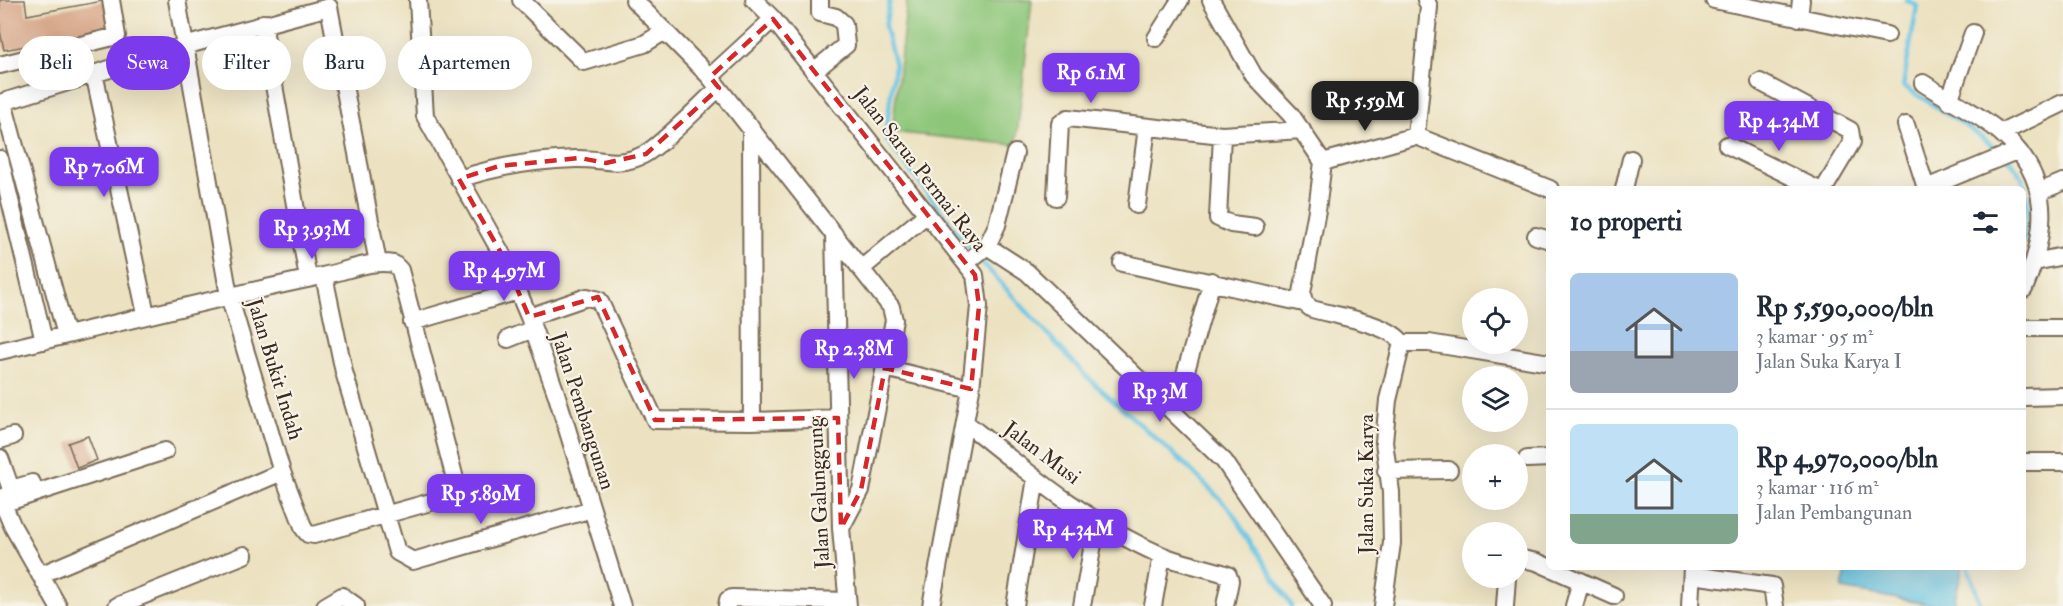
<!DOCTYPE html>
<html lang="id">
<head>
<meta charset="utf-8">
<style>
	body { margin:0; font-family:"IM FELL Double Pica",serif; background:#f6f6f7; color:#1f2937; height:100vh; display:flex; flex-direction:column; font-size:22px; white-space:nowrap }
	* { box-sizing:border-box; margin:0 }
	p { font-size:20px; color:#747a83 }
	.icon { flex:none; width:33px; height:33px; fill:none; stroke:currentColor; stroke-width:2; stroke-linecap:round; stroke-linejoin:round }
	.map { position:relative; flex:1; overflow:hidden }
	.panel { position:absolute; left:1546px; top:186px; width:480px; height:384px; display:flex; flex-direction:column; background:#fff; border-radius:9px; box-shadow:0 6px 24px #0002 }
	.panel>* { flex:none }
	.banner { position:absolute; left:18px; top:36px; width:570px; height:54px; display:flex; gap:12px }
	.buttons { position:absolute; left:1462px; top:288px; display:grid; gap:12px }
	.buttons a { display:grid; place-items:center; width:66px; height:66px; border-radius:50%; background:#fff; box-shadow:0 6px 24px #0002; font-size:30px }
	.price { position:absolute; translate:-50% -51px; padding:0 14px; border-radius:12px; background:#7c3aed; color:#fff; font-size:20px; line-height:39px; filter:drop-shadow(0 2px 3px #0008) }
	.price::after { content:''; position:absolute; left:50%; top:36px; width:18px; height:14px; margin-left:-9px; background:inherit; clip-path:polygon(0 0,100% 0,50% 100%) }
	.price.active { background:#222; color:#fff }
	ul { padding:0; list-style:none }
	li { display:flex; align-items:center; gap:18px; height:150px; padding:0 24px }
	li+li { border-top:2px solid #e0e1e3 }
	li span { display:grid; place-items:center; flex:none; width:168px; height:120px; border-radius:9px; color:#555 }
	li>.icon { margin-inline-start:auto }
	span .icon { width:72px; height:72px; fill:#fffc; stroke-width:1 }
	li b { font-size:26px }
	h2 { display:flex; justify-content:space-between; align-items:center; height:72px; padding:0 24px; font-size:26px }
	.chip { padding:0 21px; border-radius:27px; background:#fff; box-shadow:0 6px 24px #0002; font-size:21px; line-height:54px }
	.chip.active { background:#7c3aed; color:#fff }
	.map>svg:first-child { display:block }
	.green { fill:#8dc679; stroke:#64784c; stroke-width:1.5 }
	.water { fill:#64c3e3; stroke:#507680; stroke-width:1.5 }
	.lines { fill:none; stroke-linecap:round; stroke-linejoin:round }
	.stream { stroke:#64c3e3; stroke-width:4.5 }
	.building { fill:#d5a182 }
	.minor-casing { stroke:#796a57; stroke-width:20 }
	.minor { stroke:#fff; stroke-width:16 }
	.marked { fill:none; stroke:#d62828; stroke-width:4.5; stroke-dasharray:12 8; stroke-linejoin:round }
	.labels { text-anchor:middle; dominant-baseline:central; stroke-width:4.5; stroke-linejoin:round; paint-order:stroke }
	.street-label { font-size:21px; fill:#3b2a1e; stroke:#f7f3e8 }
</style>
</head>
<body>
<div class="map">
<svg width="2063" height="606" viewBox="0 0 2063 606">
	<rect width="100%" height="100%" fill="#f7f3e8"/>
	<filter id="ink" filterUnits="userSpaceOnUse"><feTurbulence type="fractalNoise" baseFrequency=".0167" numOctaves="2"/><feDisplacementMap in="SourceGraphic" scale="12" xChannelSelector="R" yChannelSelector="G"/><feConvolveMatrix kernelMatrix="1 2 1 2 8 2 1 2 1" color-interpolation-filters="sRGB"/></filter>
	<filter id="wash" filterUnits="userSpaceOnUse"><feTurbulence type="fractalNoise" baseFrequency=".008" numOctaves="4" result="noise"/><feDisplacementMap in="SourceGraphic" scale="24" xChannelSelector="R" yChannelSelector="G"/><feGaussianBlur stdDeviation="1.35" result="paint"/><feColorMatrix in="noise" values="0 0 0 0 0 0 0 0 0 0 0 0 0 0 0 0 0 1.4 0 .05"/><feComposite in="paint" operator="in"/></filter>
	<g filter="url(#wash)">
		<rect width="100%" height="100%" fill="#ece2c1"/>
		<path class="green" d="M907,0H1032L1016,145L892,132Z"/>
		<path class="water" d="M1847,567H1963L1953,606H1938L1842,589Z"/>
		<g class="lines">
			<path class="stream" d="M890,0L885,27L895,65L885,138L972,252
				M1907,0L1917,6L1903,86L1962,123L2001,152
				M2007,158C2031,179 2031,213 2024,241
				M978,258L1086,376L1189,468L1230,509L1292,606
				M1968,567L1981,606"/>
		</g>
		<g id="blocks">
			<path class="building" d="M0,0H25L27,15L108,0L114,30L4,50L0,31Z
				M88,436L97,460L77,468L68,443Z"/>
		</g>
	</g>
	<g filter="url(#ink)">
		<use href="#blocks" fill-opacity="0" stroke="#796a57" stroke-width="1.5"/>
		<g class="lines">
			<defs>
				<path id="minor" d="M418,0L425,116L505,260L529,317L556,393L622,606
					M521,0L584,62L644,44L665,31
					M634,0L710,77L891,307L894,320L861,490L841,528
					M754,0L773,19L975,275L979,306L971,389L931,606
					M1211,0L1254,76L1291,115L1323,162L1317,210L1302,293L1304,303L1312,309C1333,315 1391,324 1402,343L1388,400L1384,442L1391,492L1392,543L1383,606
					M1714,0L1887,35
					M1799,18L1801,0
					M263,23L308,278
					M1156,38L1180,0
					M0,65L117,36L111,0
					M814,71L846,45L844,24L836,17L820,13V0
					M94,73L146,314
					M710,77L773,19
					M1760,82L1850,130L1852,142L1824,189
					M1923,83C1947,99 1980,114 2001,133C2053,178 2048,231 2024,289
					M1949,101L1973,33
					M3,102L66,335
					M0,103L184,46L329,7L378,263
					M1906,125L1926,188
					M751,127L752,421
					M2001,133L2063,103
					M1222,135L1218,218L1231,224L1255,227
					M1416,136L1550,189
					M1416,136L1429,7L1426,0
					M1727,145L1817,189
					M0,159L44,341
					M1323,162L1416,136
					M459,179C498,166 535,160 576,159C602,158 617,168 643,155C661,146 701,104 719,88
					M1624,189L1631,159
					M1924,189L2016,151
					M2041,191L2063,182
					M1056,197L1060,124L1068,118L1222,135L1302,130
					M1137,205L1147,127
					M834,234L841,528L848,606
					M1536,236L1550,240
					M987,246L1027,272L1224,461L1323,606
					M2035,262L2063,256
					M966,263L987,246L997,225L1015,153
					M1122,263L1304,303
					M861,269L927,214
					M324,276L344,372L397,552L413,561L592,509
					M529,317L587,297L599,300L655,420L752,421L838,418
					M412,322L518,291
					M2024,328H2063
					M508,339L533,329
					M1402,343H1429L1550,363
					M0,351C107,326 214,298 322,276C344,272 371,259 394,264L400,270L459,494L314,535L308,534L304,529L282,472L229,296L177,0
					M885,368L971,389
					M1185,374L1212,281
					M2024,397L2063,396
					M966,423C1027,472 1089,524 1161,555C1182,564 1206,567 1228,575L1230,581L1225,606
					M0,440L13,436
					M0,458L11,489L32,483
					M1527,459L1550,458
					M2024,462H2063
					M1386,471L1449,470
					M0,497L13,527L58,606
					M2,504L165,451
					M1518,558L1537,562L1614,596
					M40,575L282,472
					M1692,575L1772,586L1775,606
					M117,606L244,555
					M325,606L342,596L356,606
					M727,606L728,600L732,598L847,601
					M1015,606L1036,478
					M1082,606L1097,521
					M1153,606L1162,555
					M1505,606L1507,578
					M1574,606L1581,581
					M1690,606L1692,567"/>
			</defs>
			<use href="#minor" class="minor-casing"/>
			<use href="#minor" class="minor"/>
		</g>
	</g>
	<path class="marked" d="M773,19L975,275L979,306L971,389L885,368L861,490L841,528L838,418L655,420L598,297L529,317L505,260L459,179L499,166L580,158L606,163L646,154L719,88L710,77Z"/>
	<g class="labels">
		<g class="street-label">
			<text transform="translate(920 169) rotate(52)">Jalan Sarua Permai Raya</text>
			<text transform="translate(275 369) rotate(73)">Jalan Bukit Indah</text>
			<text transform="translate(583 411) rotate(72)">Jalan Pembangunan</text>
			<text transform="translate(1042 453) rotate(37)">Jalan Musi</text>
			<text transform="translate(1366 484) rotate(-90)">Jalan Suka Karya</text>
			<text transform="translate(819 493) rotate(-93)">Jalan Galunggung</text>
		</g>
	</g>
</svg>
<div class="buttons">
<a><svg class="icon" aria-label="locate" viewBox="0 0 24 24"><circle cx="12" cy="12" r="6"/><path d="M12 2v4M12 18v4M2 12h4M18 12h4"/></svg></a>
<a><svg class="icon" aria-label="layers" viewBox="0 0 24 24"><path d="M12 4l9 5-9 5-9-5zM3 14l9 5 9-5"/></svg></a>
<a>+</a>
<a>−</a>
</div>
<b class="price" style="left:1091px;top:104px">Rp 6.1M</b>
<b class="price active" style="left:1365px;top:132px">Rp 5.59M</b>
<b class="price" style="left:1779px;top:152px">Rp 4.34M</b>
<b class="price" style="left:104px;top:198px">Rp 7.06M</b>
<b class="price" style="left:312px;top:260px">Rp 3.93M</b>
<b class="price" style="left:504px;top:302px">Rp 4.97M</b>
<b class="price" style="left:854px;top:380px">Rp 2.38M</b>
<b class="price" style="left:1160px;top:423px">Rp 3M</b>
<b class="price" style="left:481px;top:525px">Rp 5.89M</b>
<b class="price" style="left:1073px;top:560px">Rp 4.34M</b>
<div class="banner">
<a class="chip">Beli</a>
<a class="chip active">Sewa</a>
<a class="chip">Filter</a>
<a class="chip">Baru</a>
<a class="chip">Apartemen</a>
</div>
<section class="panel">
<h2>10 properti<svg class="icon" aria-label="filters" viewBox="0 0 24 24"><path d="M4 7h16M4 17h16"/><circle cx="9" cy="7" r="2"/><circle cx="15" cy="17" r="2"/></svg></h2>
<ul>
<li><span style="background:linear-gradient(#a9c7e8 65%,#9aa5b1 0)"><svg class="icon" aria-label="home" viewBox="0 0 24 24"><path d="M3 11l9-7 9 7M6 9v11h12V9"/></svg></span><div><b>Rp 5,590,000/bln</b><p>3 kamar · 95 m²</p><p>Jalan Suka Karya I</p></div></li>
<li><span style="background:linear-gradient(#bfe0f5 75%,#7fa58c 0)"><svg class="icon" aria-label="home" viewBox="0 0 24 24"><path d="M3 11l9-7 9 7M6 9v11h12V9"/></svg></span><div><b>Rp 4,970,000/bln</b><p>3 kamar · 116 m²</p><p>Jalan Pembangunan</p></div></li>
</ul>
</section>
</div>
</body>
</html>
